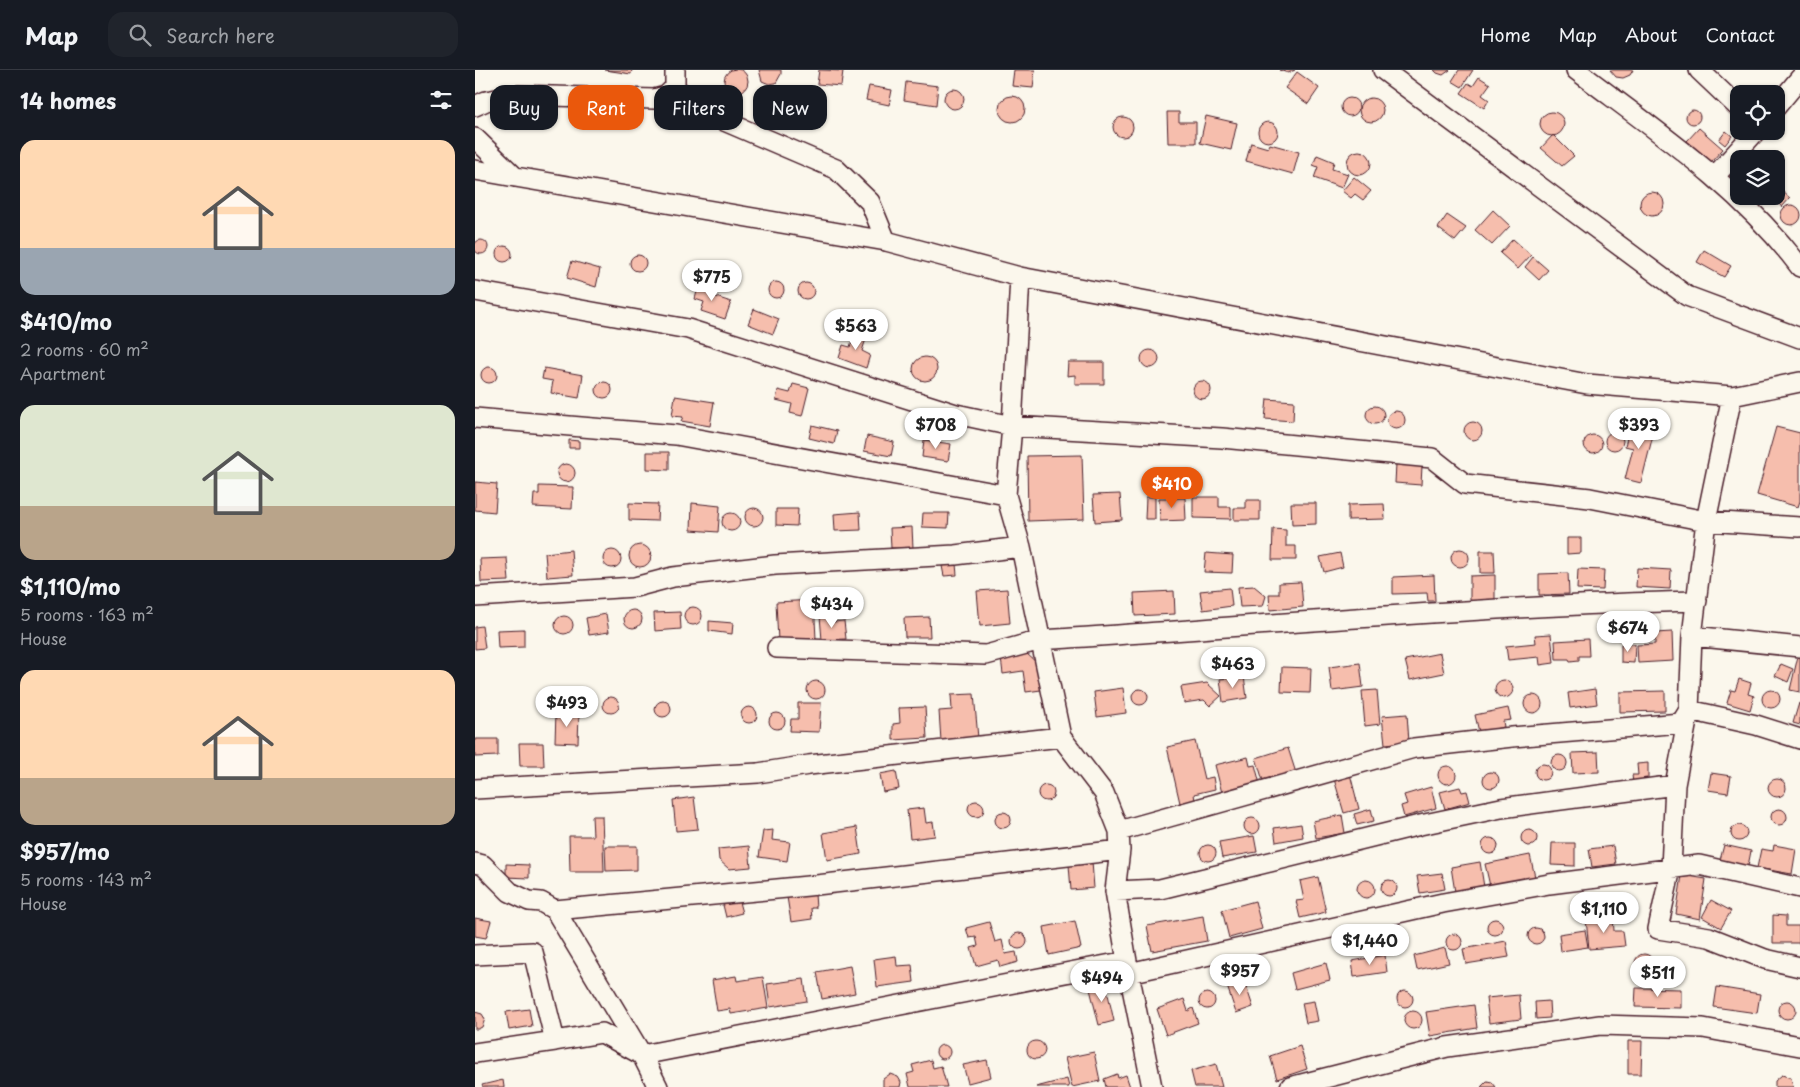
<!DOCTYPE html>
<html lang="en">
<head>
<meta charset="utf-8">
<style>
	body { margin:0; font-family:"Playpen Sans",sans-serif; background:#20242c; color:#f1f3f6; height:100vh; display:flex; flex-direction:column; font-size:19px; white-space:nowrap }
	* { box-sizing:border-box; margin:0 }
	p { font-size:16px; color:#9ea1a6 }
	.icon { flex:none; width:28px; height:28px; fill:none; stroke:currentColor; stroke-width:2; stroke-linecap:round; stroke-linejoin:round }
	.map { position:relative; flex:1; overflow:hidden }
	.drawer { display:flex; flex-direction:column; background:#171b24; width:475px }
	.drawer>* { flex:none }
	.hud { position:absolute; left:15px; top:15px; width:475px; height:45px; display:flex; gap:10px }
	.buttons { position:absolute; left:1255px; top:15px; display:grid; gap:10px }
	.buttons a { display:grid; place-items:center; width:55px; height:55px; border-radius:10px; background:#171b24; box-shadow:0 1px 4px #0004; font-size:25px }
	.price { position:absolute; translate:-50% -42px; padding:0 11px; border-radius:18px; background:#fff; color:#222; font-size:16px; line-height:32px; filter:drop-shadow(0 1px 2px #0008) }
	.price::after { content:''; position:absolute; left:50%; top:30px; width:15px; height:11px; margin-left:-8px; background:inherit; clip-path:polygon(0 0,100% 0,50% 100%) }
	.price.selected { background:#ea580c; color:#fff }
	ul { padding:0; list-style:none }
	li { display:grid; align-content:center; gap:10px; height:265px; padding:0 20px }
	li span { display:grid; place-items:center; height:155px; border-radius:15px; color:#555 }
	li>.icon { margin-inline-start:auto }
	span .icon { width:90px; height:90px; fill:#fffc; stroke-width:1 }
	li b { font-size:21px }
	h2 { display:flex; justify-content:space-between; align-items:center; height:60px; padding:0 20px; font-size:21px }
	.tag { padding:0 18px; border-radius:15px; background:#171b24; box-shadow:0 1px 4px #0004; font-size:18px; line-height:45px }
	.tag.selected { background:#ea580c; color:#fff }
	header { display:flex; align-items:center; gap:30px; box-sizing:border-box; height:70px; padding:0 25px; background:#171b24; border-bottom:1px solid #363941 }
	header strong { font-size:24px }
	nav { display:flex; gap:28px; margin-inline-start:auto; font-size:18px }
	.search { width:350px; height:45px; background:#20242c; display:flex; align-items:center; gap:12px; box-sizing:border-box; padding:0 18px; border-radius:15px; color:#9ea1a6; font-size:19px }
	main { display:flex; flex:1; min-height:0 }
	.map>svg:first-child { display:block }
	.building { fill:#f6bead; stroke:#4a1f2b }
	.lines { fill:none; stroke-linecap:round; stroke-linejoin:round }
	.street-casing { stroke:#4a1f2b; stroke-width:22 }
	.street { stroke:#fbf7ec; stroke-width:19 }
</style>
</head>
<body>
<header>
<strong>Map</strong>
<div class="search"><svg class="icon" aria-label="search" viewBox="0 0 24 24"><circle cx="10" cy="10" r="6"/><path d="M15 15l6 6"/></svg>Search here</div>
<nav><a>Home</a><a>Map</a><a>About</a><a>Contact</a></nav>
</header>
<main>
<section class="drawer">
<h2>14 homes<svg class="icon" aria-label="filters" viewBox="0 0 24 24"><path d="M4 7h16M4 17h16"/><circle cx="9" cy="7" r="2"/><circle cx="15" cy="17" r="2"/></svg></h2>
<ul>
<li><span style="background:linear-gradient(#ffd9b3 70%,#9aa5b1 0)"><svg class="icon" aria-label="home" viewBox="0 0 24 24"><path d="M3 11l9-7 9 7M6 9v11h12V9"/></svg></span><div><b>$410/mo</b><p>2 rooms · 60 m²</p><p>Apartment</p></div></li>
<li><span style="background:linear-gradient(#dfe7d0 65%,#b9a48a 0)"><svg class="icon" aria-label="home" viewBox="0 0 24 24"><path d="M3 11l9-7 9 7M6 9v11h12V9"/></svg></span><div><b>$1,110/mo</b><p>5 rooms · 163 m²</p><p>House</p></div></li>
<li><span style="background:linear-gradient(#ffd9b3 70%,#b9a48a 0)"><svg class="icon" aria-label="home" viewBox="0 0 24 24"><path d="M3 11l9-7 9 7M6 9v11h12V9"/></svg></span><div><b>$957/mo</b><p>5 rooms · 143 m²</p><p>House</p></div></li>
</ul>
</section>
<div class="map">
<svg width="1325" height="1017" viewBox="0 0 1325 1017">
	<rect width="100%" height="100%" fill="#fbf7ec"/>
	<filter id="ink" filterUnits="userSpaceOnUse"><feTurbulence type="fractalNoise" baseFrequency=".02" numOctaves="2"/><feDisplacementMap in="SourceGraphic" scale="10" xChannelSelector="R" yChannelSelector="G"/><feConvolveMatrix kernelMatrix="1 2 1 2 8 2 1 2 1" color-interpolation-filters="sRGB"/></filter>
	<g filter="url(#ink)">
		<path class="building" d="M249 11a12 12 0 1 1 24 0a12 12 0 1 1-24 0Z
			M130,0H157L156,4Z
			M284,0H306V4L301,13L294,14L287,11Z
			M344,0L368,1L366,16L342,14Z
			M539,0H560L558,18L537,16Z
			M804,0H820L813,3Z
			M959,0H975L968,5L962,3Z
			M984,0H998L987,17L977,11Z
			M1135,0H1158L1155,5L1148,8L1141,7Z
			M822,2L844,18L833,34L810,18Z
			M1004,7L1015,14L1007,25L1014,30L1009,38L986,23L993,13L998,16Z
			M431,12L463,16L461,35L429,30Z
			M394,16L417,20L414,35L391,30Z
			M469 29a10 10 0 1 1 20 0a10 10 0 1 1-20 0Z
			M524 39a13 13 0 1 1 26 0a13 13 0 1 1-26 0Z
			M866 37a9 9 0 1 1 18 0a9 9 0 1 1-18 0Z
			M884 40a12 12 0 1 1 24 0a12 12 0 1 1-24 0Z
			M1211 47a7 7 0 1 1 14 0a7 7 0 1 1-14 0Z
			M692,42H704V52H721V73H693Z
			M1065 54a12 12 0 1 1 24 0a12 12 0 1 1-24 0Z
			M731,46L762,53L756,80L725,73Z
			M638 57a10 10 0 1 1 20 0a10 10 0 1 1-20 0Z
			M783 62a10 10 0 1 1 20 0a10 10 0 1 1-20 0Z
			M1224,58L1248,79L1236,92L1212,71Z
			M1251,61L1257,66L1250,75L1244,70Z
			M1078,65L1099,86L1087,96L1066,78Z
			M776,73L793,78L795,74L824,82L818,104L771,91Z
			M872 93a12 12 0 1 1 24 0a12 12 0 1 1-24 0Z
			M842,85L859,92L857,99L873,104L867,118L839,108L843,97L838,95Z
			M879,107L896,121L888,130L880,124L876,128L867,121Z
			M1301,116L1315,128L1307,137L1294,126H1301Z
			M1165 134a12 12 0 1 1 24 0a12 12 0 1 1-24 0Z
			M1306 145a10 10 0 1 1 20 0a10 10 0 1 1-20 0Z
			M1018,140L1035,156L1017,175L1000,160Z
			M972,145L991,158L980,171L963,158Z
			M1038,169L1056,185L1043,199L1025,183Z
			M-1 177a7 7 0 1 1 14 0a7 7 0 1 1-14 0Z
			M21 184a8 8 0 1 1 16 0a8 8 0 1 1-16 0Z
			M1229,180L1256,196L1249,207L1222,192Z
			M155 193a8 8 0 1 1 16 0a8 8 0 1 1-16 0Z
			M1058,187L1073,200L1064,210L1050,197Z
			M97,191L125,199L121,217L92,208Z
			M293 220a8 8 0 1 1 16 0a8 8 0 1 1-16 0Z
			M323 221a8 8 0 1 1 16 0a8 8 0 1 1-16 0Z
			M224,214L240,219L238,226L256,232L250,249L226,241L229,232L220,229Z
			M279,239L304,249L298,264L273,254Z
			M380,262L392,266L387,281L395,285L391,298L364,288L368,275L375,277Z
			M666 289a9 9 0 1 1 18 0a9 9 0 1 1-18 0Z
			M438 299a12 12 0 1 1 24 0a12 12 0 1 1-24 0Z
			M593,292H629V314H600V305L592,306Z
			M6 305a8 8 0 1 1 16 0a8 8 0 1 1-16 0Z
			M69,298L108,305L104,328L76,323L78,311L67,309Z
			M718 320a9 9 0 1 1 18 0a9 9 0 1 1-18 0Z
			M121 320a8 8 0 1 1 16 0a8 8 0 1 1-16 0Z
			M318,314L334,318L327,346L315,343L317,334L301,330L303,320L315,323Z
			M200,326L239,332L235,356L206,351L208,347L197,346Z
			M792,329L819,331L818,351L790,349Z
			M891 345a9 9 0 1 1 18 0a9 9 0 1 1-18 0Z
			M912 350a9 9 0 1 1 18 0a9 9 0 1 1-18 0Z
			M1156,351L1180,357L1166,413L1150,409L1158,378L1150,376Z
			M989 361a9 9 0 1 1 18 0a9 9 0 1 1-18 0Z
			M337,355L362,361L359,374L334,368Z
			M1301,357L1325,363V431L1323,437L1282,425Z
			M1130 371a9 9 0 1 1 18 0a9 9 0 1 1-18 0Z
			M1109 374a9 9 0 1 1 18 0a9 9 0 1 1-18 0Z
			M392,366L419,372L416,386L389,381Z
			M94,370L104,371V378H94Z
			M449,370L476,374L473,391L447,387Z
			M172,382H194V400L172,399Z
			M607,385L609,449L553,451L552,386Z
			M921,394L947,396L946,415L920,413Z
			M82 403a9 9 0 1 1 18 0a9 9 0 1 1-18 0Z
			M0,412L22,414L20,442L0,440Z
			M64,416L98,417L97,439L58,437L59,424H64Z
			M645,424L647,450L620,452L618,425Z
			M671,427H680V449H670Z
			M718,427H744V437H756V449L718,448Z
			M684,428H710L711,450L685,451Z
			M771,430H785V450H759V438H771Z
			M154,433L183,434L182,451L154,450Z
			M217,433L245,436L243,462L216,460Z
			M816,433H841V454L817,455Z
			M909,434L910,449L873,450V435Z
			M270 447a9 9 0 1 1 18 0a9 9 0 1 1-18 0Z
			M301,439H323L322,456L301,455Z
			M385,442L386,460L360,461L359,444Z
			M448,443H474L473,458L447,457Z
			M247 452a9 9 0 1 1 18 0a9 9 0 1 1-18 0Z
			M437,457L438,478H416L415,458Z
			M798,459L811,460V476H821V490H797Z
			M1092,468H1106V483L1092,484Z
			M154 486a11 11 0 1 1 22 0a11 11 0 1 1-22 0Z
			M976 488a9 9 0 1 1 18 0a9 9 0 1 1-18 0Z
			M128 489a9 9 0 1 1 18 0a9 9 0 1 1-18 0Z
			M96,480L98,505L72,507L70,483Z
			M1005,481H1019L1020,503H1005Z
			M731,483L758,485L757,503L729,502Z
			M865,483L868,497L849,502L845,487Z
			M32,488L34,511L6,512L5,489Z
			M481,494L482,505L469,506L467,496Z
			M1162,498L1196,500L1195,519L1161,517Z
			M1103,499L1129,500L1128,520L1102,519Z
			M1093,503L1094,524L1064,525V504Z
			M959,505L960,531H953L952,523L918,524V507Z
			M1020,505V530L995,531V506Z
			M826,512L828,537L795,540L794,524H804V513Z
			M779,516L791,526L788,536L765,537L763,517Z
			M755,518L757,536L728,540L725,521Z
			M532,519L535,553L505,556L502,521Z
			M699,521L700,544L660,546L659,523Z
			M339,530L341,569L303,571L301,532Z
			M209 546a9 9 0 1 1 18 0a9 9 0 1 1-18 0Z
			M149 549a9 9 0 1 1 18 0a9 9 0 1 1-18 0Z
			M205,542L206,559L180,561L179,543Z
			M131,544L134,562L114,565L111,548Z
			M358,545V552L369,551L371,569L347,570L345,546Z
			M80 555a9 9 0 1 1 18 0a9 9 0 1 1-18 0Z
			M454,547L455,567H430L429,548Z
			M1152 560a9 9 0 1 1 18 0a9 9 0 1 1-18 0Z
			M234,551L258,553L257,564L234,561Z
			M7,556L10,578L0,579V557Z
			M49,559V577L23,578L22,560Z
			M1197,562L1198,591L1163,593L1162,575L1180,574V563Z
			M1076,564L1079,593L1065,595L1064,587L1033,590L1031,576L1061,573L1060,565Z
			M1113,569L1114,586H1104V590L1095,591L1094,589H1081L1080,571Z
			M1146,574H1160L1159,593L1146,592Z
			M965,583L969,603L935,610L930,590Z
			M552,584L562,593L566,620L551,622L548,601L528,604L526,588Z
			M1323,586H1325V622L1315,620Z
			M885,593L888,617L857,621L854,597Z
			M1306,594L1318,599L1313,612L1300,606Z
			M807,597L836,598L835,623L806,622Z
			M769,606L772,628L748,632L745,609Z
			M1264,609L1276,613L1273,624L1279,626L1275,640L1252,633L1256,620L1260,621Z
			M1020 619a9 9 0 1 1 18 0a9 9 0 1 1-18 0Z
			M332 620a9 9 0 1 1 18 0a9 9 0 1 1-18 0Z
			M732,613L746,626L735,636L729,630L709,633L706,617Z
			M648,618L651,643L622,647L619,622Z
			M1120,619L1122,634L1095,638L1093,623Z
			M657 627a8 8 0 1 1 16 0a8 8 0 1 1-16 0Z
			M1287 629a9 9 0 1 1 18 0a9 9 0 1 1-18 0Z
			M902,620L905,654L890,656L887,621Z
			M1190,621V641L1145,642V622Z
			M499,624L503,668L466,671L464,641L477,640L476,625Z
			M1049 634a9 9 0 1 1 18 0a9 9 0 1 1-18 0Z
			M128 635a8 8 0 1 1 16 0a8 8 0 1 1-16 0Z
			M180 639a8 8 0 1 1 16 0a8 8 0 1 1-16 0Z
			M323,633H346L344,662L315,661L316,649H323Z
			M1324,633H1325V655L1318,653Z
			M450,637L452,668L418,670V654L425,653L424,638Z
			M266 645a8 8 0 1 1 16 0a8 8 0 1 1-16 0Z
			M1033,638L1036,650L1028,651L1029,657L1004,662L1000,645Z
			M81,642L104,643L103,673L80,672Z
			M294 651a8 8 0 1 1 16 0a8 8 0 1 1-16 0Z
			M932,644L934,672L910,674L907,646Z
			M0,669H23V686L0,687Z
			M720,671L729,709L738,707L740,719L719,724L720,730L705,733L692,677Z
			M44,673H68L69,696H45Z
			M813,678L821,703L789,714L781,688Z
			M1123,682L1124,702L1098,703L1097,683Z
			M1076 693a8 8 0 1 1 16 0a8 8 0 1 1-16 0Z
			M773,687L775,696L780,695L785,714L747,723L740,695Z
			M1173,693V712L1158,713L1157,705H1163L1162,694Z
			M1060 702a8 8 0 1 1 16 0a8 8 0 1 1-16 0Z
			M963 705a9 9 0 1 1 18 0a9 9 0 1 1-18 0Z
			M421,701L424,719L408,722L405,704Z
			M1008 710a8 8 0 1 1 16 0a8 8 0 1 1-16 0Z
			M1236,703L1256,706L1253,723L1233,720Z
			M875,704L884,739L869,743L859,709Z
			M1293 718a9 9 0 1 1 18 0a9 9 0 1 1-18 0Z
			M563 723a8 8 0 1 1 16 0a8 8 0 1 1-16 0Z
			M956,717L961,738L929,747L926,736L932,734L929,725Z
			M985,717L987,722L992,721L995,732L970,739L965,722Z
			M219,727L223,759L201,761L198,730Z
			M493 739a8 8 0 1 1 16 0a8 8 0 1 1-16 0Z
			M449,738L451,753L458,752L460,766L435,769L432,740Z
			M1296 747a8 8 0 1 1 16 0a8 8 0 1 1-16 0Z
			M896,739L899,751L882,755L879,744Z
			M520 750a8 8 0 1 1 16 0a8 8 0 1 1-16 0Z
			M867,745L870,763L841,768L838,751Z
			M117,746H127L129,802H95L94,766H118Z
			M769 756a8 8 0 1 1 16 0a8 8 0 1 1-16 0Z
			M826,754L828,767L801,772L799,758Z
			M1256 763a8 8 0 1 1 16 0a8 8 0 1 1-16 0Z
			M382,757L386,784L352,790L348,763Z
			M298,760L297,770L315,772L312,791L284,787L288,761Z
			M1046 768a8 8 0 1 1 16 0a8 8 0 1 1-16 0Z
			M779,766L782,782L747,788L744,772Z
			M1007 776a8 8 0 1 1 16 0a8 8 0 1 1-16 0Z
			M1077,773H1100V796L1076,795Z
			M1249,775L1276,781L1273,796L1245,790Z
			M1299,775L1321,779L1317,804L1282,798L1286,779L1298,781Z
			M725 783a8 8 0 1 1 16 0a8 8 0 1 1-16 0Z
			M130,776H162V800L131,801Z
			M274,776L276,797L254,799L244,790L243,779Z
			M1138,776L1141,794L1117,797L1114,779Z
			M1055,785L1060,807L1015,816L1010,794Z
			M617,792L619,818L596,820L594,795Z
			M1005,792L1009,817L980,822L976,797Z
			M31,794L54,795V808L31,807Z
			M967,803L970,819L945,823L942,806Z
			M1207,805L1231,809L1225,849L1201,844Z
			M843,807L851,842L825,848L821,831L829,830L825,811Z
			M882 819a9 9 0 1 1 18 0a9 9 0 1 1-18 0Z
			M906 818a8 8 0 1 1 16 0a8 8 0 1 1-16 0Z
			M340,824L341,838H336L337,849L316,852L312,827Z
			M1236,830L1256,841L1246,858L1227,847Z
			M780,831L787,859L754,868L747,840Z
			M264,832L267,843L251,847L248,835Z
			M1298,845L1311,846V856H1324V873H1298Z
			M728,846L732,871L677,881L672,856Z
			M1138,846L1139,861H1148L1150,876L1114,879L1111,849Z
			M0,848L16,851L11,868L0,866Z
			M1012 857a8 8 0 1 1 16 0a8 8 0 1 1-16 0Z
			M600,851L606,878L574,885L569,857Z
			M514,852L520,872L527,870L530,884L541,882L543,892L525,897L523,890L501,896L496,878L503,876L501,867L494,868L491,858Z
			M1053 866a8 8 0 1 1 16 0a8 8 0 1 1-16 0Z
			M1110,860L1113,877L1086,881L1084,864Z
			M536 871a8 8 0 1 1 16 0a8 8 0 1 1-16 0Z
			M971 872a8 8 0 1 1 16 0a8 8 0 1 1-16 0Z
			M910 875a8 8 0 1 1 16 0a8 8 0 1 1-16 0Z
			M1031,871L1034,887L991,894L988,879Z
			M970,878L974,893L942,900L939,886Z
			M1160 893a9 9 0 1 1 18 0a9 9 0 1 1-18 0Z
			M910,885L912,902L879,907L877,891Z
			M421,886L422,896L437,895L439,912L402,917L399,889Z
			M851,893L855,910L820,919L816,903Z
			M753,895L765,904L749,912L743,900Z
			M375,896L380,923L347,929L342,902Z
			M261,906L262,911L288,907L293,938L256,944L255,939L242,941L237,910Z
			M329,909L332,931L295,937L292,914Z
			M769,910L778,937L761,943L752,916Z
			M630,911L639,951L624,955L614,915Z
			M1242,917L1285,924L1282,943L1239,937Z
			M1161,918L1206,919V938L1160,937Z
			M922 929a8 8 0 1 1 16 0a8 8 0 1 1-16 0Z
			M724 931a8 8 0 1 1 16 0a8 8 0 1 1-16 0Z
			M1044,925L1046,949L1014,953L1011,928Z
			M709,929L713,941L718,938L723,953L691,965L682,939Z
			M1303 940a9 9 0 1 1 18 0a9 9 0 1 1-18 0Z
			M839,931L843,951L831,953L827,933Z
			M1074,931L1075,948L1061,949L1060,932Z
			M999,935L1002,958L955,966L951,942Z
			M54,939L57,956L34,960L31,942Z
			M929 950a9 9 0 1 1 18 0a9 9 0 1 1-18 0Z
			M0,942L7,944L10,949L7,957L3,959H0Z
			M552 980a9 9 0 1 1 18 0a9 9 0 1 1-18 0Z
			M1153,971H1167L1166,1004H1153Z
			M461 982a7 7 0 1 1 14 0a7 7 0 1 1-14 0Z
			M825,976L832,999L802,1009L795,986Z
			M619,982L625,1011L597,1017L590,988Z
			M456,990L458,998L466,996L472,1017H435L432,1004L439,1002L437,995Z
			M512,990L516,1007L493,1013L488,995Z
			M741,994L747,1017H720L716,1001Z
			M415,1004L423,1007L426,1012L425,1017H408V1009Z
			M642,1004L643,1008L651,1005L655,1017H631L629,1009Z
			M1307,1005L1316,1008L1318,1017H1300V1011Z
			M592,1009L594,1017H561Z
			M28,1010L29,1017H8L7,1015Z
			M1012,1011L1017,1012L1021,1017H1006Z"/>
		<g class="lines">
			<defs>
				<path id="street" d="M200,0V17L217,34L233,44L361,99L395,132L411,171
					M908,0L1212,226L1325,268
					M1101,0C1180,60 1265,117 1325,197
					M1224,0L1264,38
					M0,36L11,31L43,25L179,29L191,26L200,17
					M1301,37L1325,8
					M0,68L40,107
					M0,100L411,171L545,207L1112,314L1257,326L1325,312
					M1240,106L1281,61
					M545,207L537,356L531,425L546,477L586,667L629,723L644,761L645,780L640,821L654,903L677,1017
					M0,221L213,259L481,344L537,356L747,368L957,388L990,414L1115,428L1231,451L1325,457
					M1257,326L1231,451L1217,566L1214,640L1200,715L1196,798L1183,859L1234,867L1290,889L1325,897
					M0,348L201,365L531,425
					M0,527L160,517L198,507L300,495L480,485L546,477
					M1217,566L1325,577
					M302,578L511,585L566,570C784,556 1003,536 1222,531
					M0,719L283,703L334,695L586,667
					M644,761L939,678L1037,667L1206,653L1214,640L1281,655L1325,669
					M0,793L8,795L35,822L54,831L66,832L80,840L167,985L652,891
					M640,821L685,819L945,755L1026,738L1200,715
					M80,840L333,816L645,780
					M0,885L58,882L80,971L127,963L167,985L183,1017
					M654,903L968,833L1074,814L1224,795L1325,818
					M0,983L80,971
					M815,1017L972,977L1125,955L1228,958L1325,976"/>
			</defs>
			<use href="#street" class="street-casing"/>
			<use href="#street" class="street"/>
		</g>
	</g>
</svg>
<div class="buttons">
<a><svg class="icon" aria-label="locate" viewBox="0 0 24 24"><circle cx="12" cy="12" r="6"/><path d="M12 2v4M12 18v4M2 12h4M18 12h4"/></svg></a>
<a><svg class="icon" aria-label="layers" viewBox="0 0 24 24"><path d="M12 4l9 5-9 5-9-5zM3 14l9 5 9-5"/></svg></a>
</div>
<b class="price" style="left:237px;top:232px">$775</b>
<b class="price" style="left:381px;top:281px">$563</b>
<b class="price" style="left:461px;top:380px">$708</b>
<b class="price" style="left:1164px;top:380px">$393</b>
<b class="price selected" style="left:697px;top:439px">$410</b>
<b class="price" style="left:357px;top:559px">$434</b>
<b class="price" style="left:1153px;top:583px">$674</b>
<b class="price" style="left:758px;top:619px">$463</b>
<b class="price" style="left:92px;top:658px">$493</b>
<b class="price" style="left:1129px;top:864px">$1,110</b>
<b class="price" style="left:895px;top:896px">$1,440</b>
<b class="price" style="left:765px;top:926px">$957</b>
<b class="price" style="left:1183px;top:928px">$511</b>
<b class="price" style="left:627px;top:933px">$494</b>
<div class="hud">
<a class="tag">Buy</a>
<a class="tag selected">Rent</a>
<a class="tag">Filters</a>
<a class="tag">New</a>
</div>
</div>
</main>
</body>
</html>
